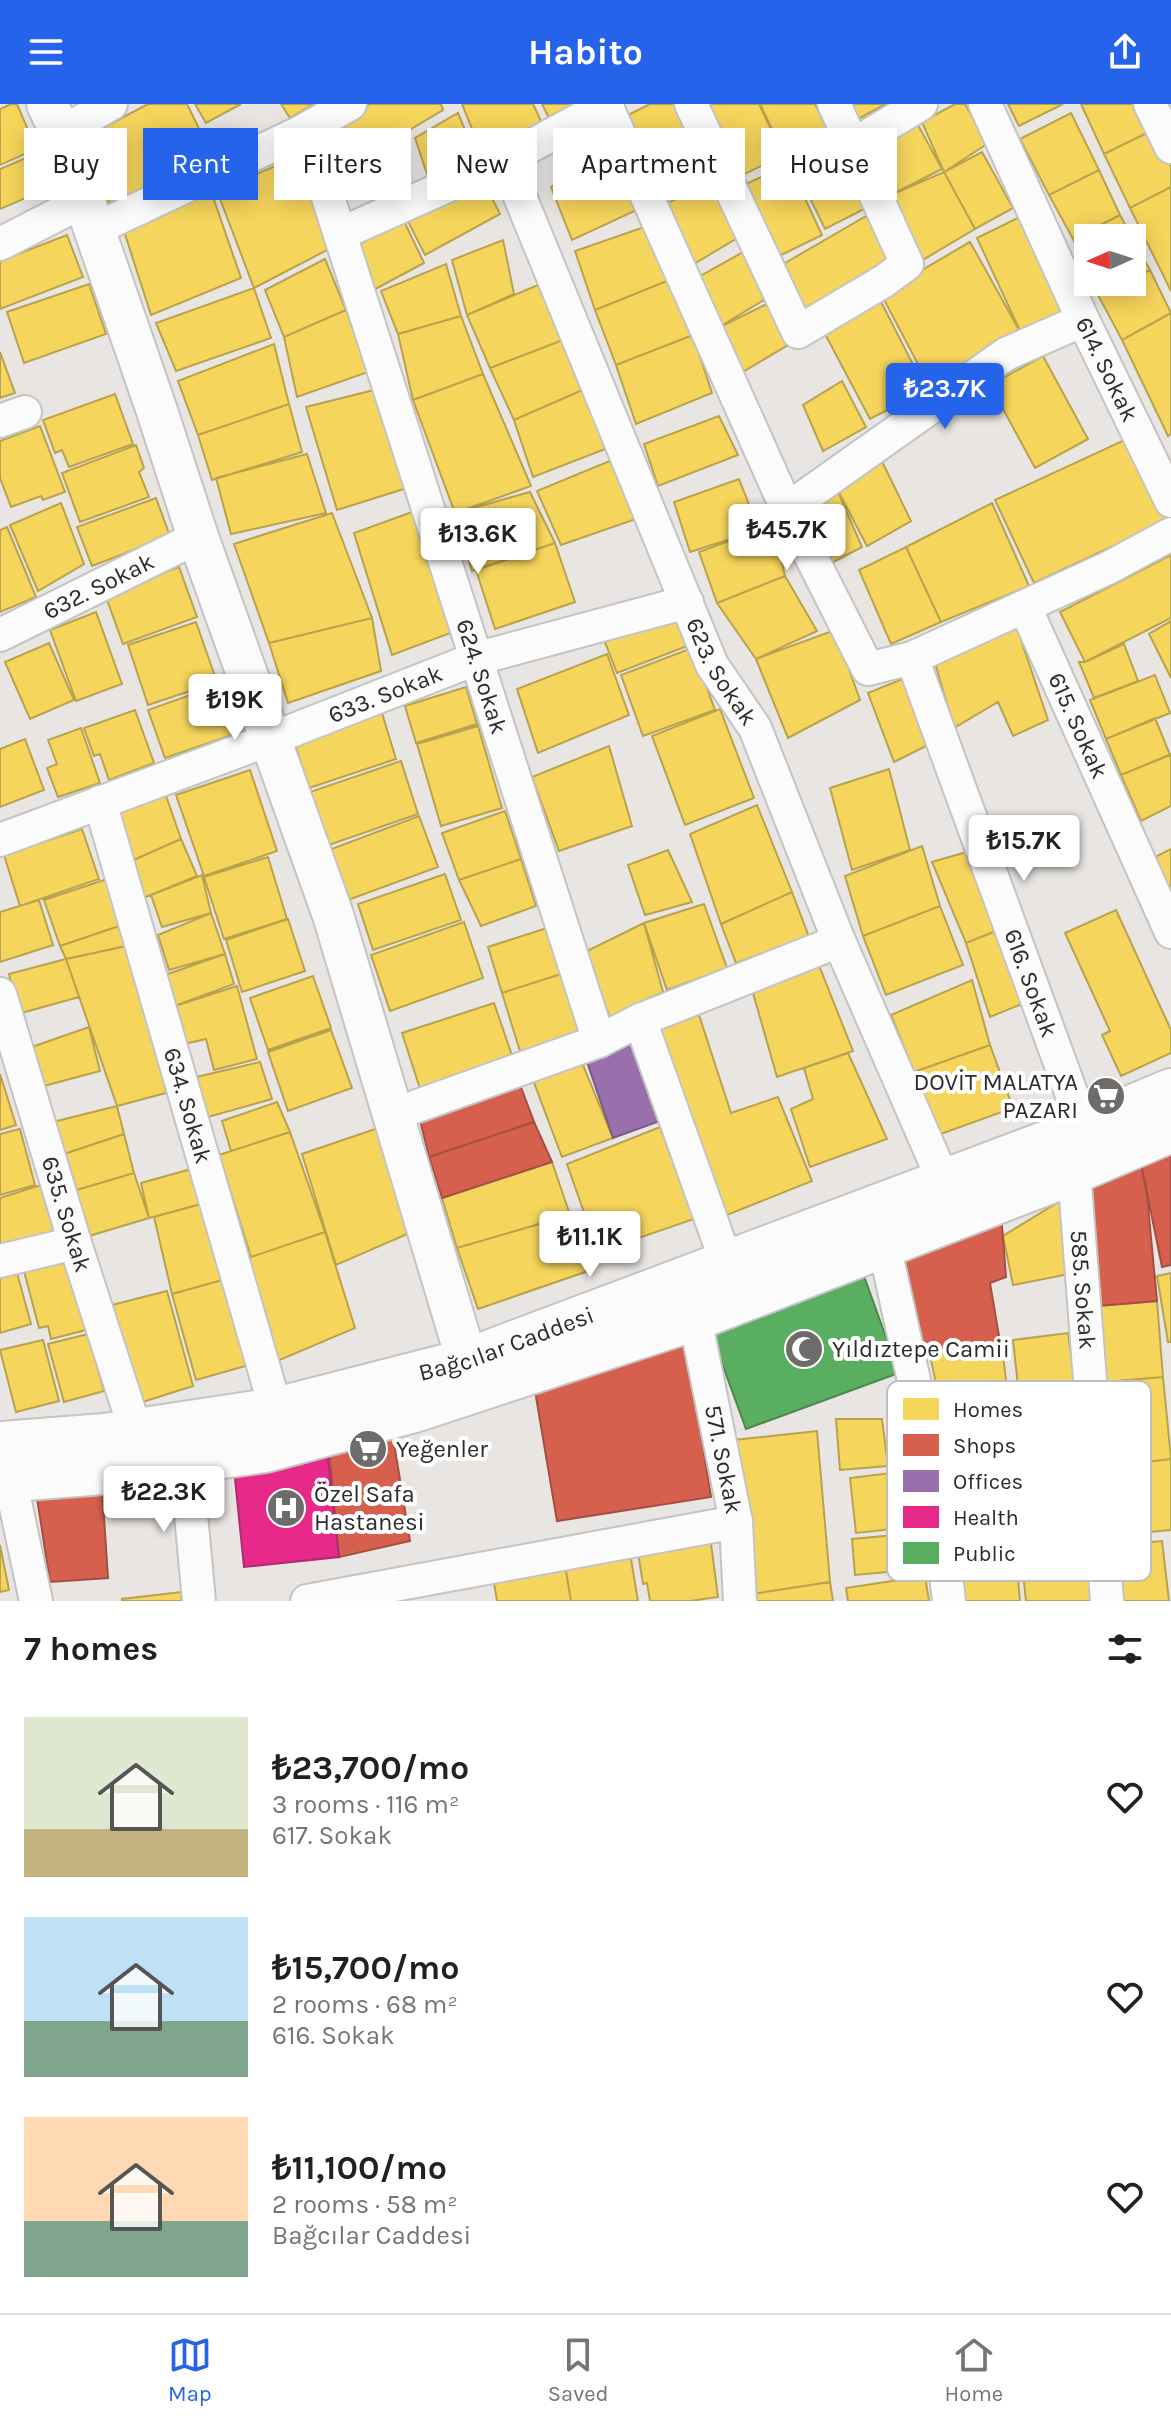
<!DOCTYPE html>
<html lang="en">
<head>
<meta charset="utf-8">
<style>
	body { margin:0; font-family:Karla,sans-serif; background:#f2f2f2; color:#202124; height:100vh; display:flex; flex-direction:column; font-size:30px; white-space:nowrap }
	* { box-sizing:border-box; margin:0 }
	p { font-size:26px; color:#757577 }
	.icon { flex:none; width:44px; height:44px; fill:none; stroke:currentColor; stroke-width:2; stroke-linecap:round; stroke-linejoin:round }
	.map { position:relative; height:1497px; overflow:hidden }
	.sheet { display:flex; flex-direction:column; background:#fff; flex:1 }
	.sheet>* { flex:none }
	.guide { position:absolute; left:24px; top:24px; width:1124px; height:72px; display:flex; gap:16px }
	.needle { width:52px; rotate:267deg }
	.fabs { position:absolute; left:1074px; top:120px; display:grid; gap:16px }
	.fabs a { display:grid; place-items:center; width:72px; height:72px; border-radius:0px; background:#fff; box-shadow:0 4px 20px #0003; font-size:40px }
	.price { position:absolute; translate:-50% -68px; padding:0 18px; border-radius:8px; background:#fff; color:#222; font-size:26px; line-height:52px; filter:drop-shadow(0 2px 4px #0008) }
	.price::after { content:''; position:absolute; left:50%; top:48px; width:24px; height:18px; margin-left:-12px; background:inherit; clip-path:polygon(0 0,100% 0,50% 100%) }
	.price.current { background:#2563eb; color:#fff }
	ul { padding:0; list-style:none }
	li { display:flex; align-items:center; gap:24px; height:200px; padding:0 24px }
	li span { display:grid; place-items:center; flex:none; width:224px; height:160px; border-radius:0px; color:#555 }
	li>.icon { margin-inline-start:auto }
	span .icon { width:96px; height:96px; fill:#fffc; stroke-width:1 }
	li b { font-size:34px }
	h2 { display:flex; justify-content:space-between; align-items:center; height:96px; padding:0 24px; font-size:34px }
	.chip { padding:0 28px; border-radius:0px; background:#fff; box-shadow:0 4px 20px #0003; font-size:28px; line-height:72px }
	.chip.current { background:#2563eb; color:#fff }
	header { display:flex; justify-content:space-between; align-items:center; height:104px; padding:0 24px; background:#2563eb; color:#fff; font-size:36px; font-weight:700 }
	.tabs { display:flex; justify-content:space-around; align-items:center; height:112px; border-top:2px solid #e0e0e0; background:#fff; font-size:22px; color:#757577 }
	.tabs a { display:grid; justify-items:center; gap:4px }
	.tabs .current { color:#2563eb }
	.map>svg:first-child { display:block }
	.homes { fill:#f6d55c; stroke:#b9a24d; stroke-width:2 }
	.shops { fill:#d6604d; stroke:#a35043; stroke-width:2 }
	.offices { fill:#9970ab; stroke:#785b85; stroke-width:2 }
	.health { fill:#e7298a; stroke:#af2a6e; stroke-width:2 }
	.public { fill:#5aae61; stroke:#4c8751; stroke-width:2 }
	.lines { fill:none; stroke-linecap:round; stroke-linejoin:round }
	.minor-casing { stroke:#c4c4c4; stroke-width:36 }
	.tertiary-casing { stroke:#c4c4c4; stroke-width:44 }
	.secondary-casing { stroke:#c4c4c4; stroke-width:48 }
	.minor { stroke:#fcfbfb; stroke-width:32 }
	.tertiary { stroke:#fcfbfb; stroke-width:40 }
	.secondary { stroke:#fcfbfb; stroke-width:44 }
	.labels { text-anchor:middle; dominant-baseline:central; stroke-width:8; stroke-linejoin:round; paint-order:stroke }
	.street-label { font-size:24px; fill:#2b2b2b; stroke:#fff }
	.poi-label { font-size:24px; fill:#2b2b2b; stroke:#fff; text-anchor:start }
	.key { fill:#fff; stroke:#bfbfbf; stroke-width:2 }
	.key-label { font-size:22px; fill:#2b2b2b }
</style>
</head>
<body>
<header><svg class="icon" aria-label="menu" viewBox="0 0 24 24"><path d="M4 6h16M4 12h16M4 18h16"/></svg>Habito<svg class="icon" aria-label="share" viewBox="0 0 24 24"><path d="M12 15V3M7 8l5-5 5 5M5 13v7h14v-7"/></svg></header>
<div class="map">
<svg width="1171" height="1497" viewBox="0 0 1171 1497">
	<rect width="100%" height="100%" fill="#e8e5e2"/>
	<path class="homes" d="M11,0H17L36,45L0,61V5Z
		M148,0H187L213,53L113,106L82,35Z
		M195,0H241L206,19Z
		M281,0H314L290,14Z
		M370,0H441L443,6L352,60L338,17Z
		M462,0H533L542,19L481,47Z
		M542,0H575L550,16Z
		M650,0H681L692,24L638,51L622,14Z
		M703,0H759L783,51L735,75Z
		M760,0H815L829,28L784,50Z
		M849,0H886L856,16Z
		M955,0H965L987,40L944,68L922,18Z
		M1008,0H1063L1019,22Z
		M1081,0H1140L1153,26L1104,50Z
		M458,9L480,62L431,82L415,34Z
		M1071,9L1099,66L1049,91L1020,35Z
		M918,21L942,65L893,90L872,39Z
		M1153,26L1171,62V83L1130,104L1104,50Z
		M831,33L866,104L825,125L790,53Z
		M40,48L54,82L0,105V65Z
		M621,48L641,104L572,136L551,83Z
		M982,48L1013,104L975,125L944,68Z
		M301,51L329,145L254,184L217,87Z
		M789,60L822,131L777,153L744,81Z
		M1099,66L1120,111L1073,135L1049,91Z
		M944,68L975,125L921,157L893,90Z
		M482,74L500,110L425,151L406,113Z
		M715,77L739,133L689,163L663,101Z
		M1171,83V187L1130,104Z
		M211,87L241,174L151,211L124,127Z
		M1120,111L1150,166L1132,175V134H1088V169L1073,135Z
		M866,112L892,157L807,207L780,162Z
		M1022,112L1069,209L1022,231L977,134Z
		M402,113L424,159L364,191L345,144Z
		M650,121L672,175L595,206L575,147Z
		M67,131L83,173L0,205V157Z
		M503,136L514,190L467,211L452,156Z
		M970,138L1022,231L928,279L881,190Z
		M745,147L767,194L716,225L695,175Z
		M325,155L346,206L284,233L265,186Z
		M446,160L461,212L398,230L381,187Z
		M1150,166L1171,209L1122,236L1098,191L1125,178H1132V175Z
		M672,175L693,231L616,261L595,206Z
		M1092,178H1125L1098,191Z
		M89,180L106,230L24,259L7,208Z
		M538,181L563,236L490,264L467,211Z
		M254,184L271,234L176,267L156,219Z
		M878,192L926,286L870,315L824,228Z
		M767,200L788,241L736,272L716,225Z
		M346,206L368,268L297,293L284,233Z
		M1171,209V330L1168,332L1122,236Z
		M461,212L483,270L413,296L398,230Z
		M693,231L712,289L636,320L616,261Z
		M563,236L587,284L514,316L490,264Z
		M274,240L289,300L198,331L178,277Z
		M0,248L15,289L0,294Z
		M1043,252L1088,335L1035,364L990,281Z
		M483,270L531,382L455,409L413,296Z
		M842,277L866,323L823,347L803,301Z
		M587,284L608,344L533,373L514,316Z
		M374,286L410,383L337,406L306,303Z
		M115,290L133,340L69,363L62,346L55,349L43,316Z
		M289,300L302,348L212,376L198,331Z
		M719,312L738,351L658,382L644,340Z
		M40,322L65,388L43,396L41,392L11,403L0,374V337Z
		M1131,333L1169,416L1034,479L995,396Z
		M136,341L144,364L139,368L149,393L80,418L62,369Z
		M875,343L911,417L867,442L834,379Z
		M307,350L326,409L231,430L216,374Z
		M612,356L636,415L561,441L537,387Z
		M739,375L759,426L690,448L674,398Z
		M834,379L862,443L818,466L792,406Z
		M530,388L555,439L472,467L455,409Z
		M156,394L170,432L92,462L77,423Z
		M61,399L84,460L38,487L10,421Z
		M992,399L1029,482L941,518L906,443Z
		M423,404L461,525L392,551L354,429Z
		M332,409L372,514L269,539L234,440Z
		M773,421L785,472L717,499L699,448Z
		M7,423L36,493L0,508V426Z
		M555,439L575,498L495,525L476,466Z
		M906,443L941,518L891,540L859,466Z
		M1171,451V514L1085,558L1060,508Z
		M179,463L197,513L123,540L105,490Z
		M785,472L817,527L756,555L717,499Z
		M676,504L690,541L617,569L603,533Z
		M96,508L122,580L76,597L50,526Z
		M372,514L381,567L288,599L269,539Z
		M1014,515L1048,616L1013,632L998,598L954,624L933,552Z
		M1171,517V574L1149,530Z
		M196,518L217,578L148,601L128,541Z
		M835,526L860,596L788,634L756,555Z
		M49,539L74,596L30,615L5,558Z
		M1124,540L1138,577L1094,594L1079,558H1085Z
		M692,544L715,606L643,632L621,571Z
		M607,550L629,611L538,649L517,585Z
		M917,569L934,638L894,658L868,589Z
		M1155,571L1170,609L1106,635L1090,596Z
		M218,581L235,630L165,654L148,606Z
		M466,583L477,620L416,639L405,602Z
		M720,605L754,694L685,721L652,632Z
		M135,606L154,659L109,676L100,650L94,652L84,624Z
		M382,609L396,655L309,684L294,637Z
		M1155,614L1170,651L1121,671L1106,635Z
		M478,622L502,704L441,722L417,640Z
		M81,624L100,679L58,693L47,664L57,660L48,636Z
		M25,635L44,686L0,703V645Z
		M609,642L632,722L559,747L532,673Z
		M1171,650V702L1141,717L1121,671Z
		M401,657L418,710L326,742L307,689Z
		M889,665L910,746L852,766L830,684Z
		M250,666L277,747L204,772L176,691Z
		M165,689L181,735L129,758L112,708Z
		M757,701L792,788L721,820L690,730Z
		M505,707L521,755L459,776L442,729Z
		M419,712L438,763L348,796L329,746Z
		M82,725L99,775L20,802L4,751Z
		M181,735L197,772L141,795L129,758Z
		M922,742L940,802L863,832L845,772Z
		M977,745L1006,823L966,839L932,758Z
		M1171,745V793L1153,754Z
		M668,746L692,798L645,811L628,761Z
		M268,753L287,815L224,835L204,773Z
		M521,755L536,802L481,822L459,776Z
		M445,770L461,816L373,846L358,800Z
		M202,771L211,809L162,823L151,791Z
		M107,775L122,821L60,842L44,796Z
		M792,788L809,833L736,859L721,820Z
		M39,796L53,841L0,858V808Z
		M704,800L727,864L667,886L644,819Z
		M940,802L963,861L886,891L863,832Z
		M1116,806L1171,926V949L1121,972L1102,931L1110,927L1065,829Z
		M211,809L225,850L169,866L158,831Z
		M288,815L305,867L242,888L226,836Z
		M464,818L483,874L390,907L371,851Z
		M644,819L663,888L610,913L583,849Z
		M122,821L131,841L66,855L60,842Z
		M550,823L564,869L502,889L488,843Z
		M1006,823L1029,897L990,913L966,839Z
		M131,841L177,986L117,1002L66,855Z
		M225,850L234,880L172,903L165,871Z
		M816,854L853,947L777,973L751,882Z
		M66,855L79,893L18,910L9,870Z
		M564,869L588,935L523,957L502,889Z
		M313,872L331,924L268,946L250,894Z
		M972,876L990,941L914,968L891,911Z
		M237,882L257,955L214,966L206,935L180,941L172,903Z
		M494,899L516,963L423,994L402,929Z
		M699,911L731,1009L778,993L812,1077L717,1115L649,928Z
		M89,923L100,967L40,983L29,944Z
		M331,926L352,984L288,1007L268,948Z
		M990,941L1013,1004L938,1031L914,968Z
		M578,949L613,1034L562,1053L530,968Z
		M848,949L887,1035L810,1063L791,1005L813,995L804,964Z
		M260,958L272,995L204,1014L192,974Z
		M0,970L16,1021L0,1026Z
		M277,998L290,1028L231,1047L222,1017Z
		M117,1002L124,1030L61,1051L53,1018Z
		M660,1023L694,1115L598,1148L567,1060Z
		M378,1024L412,1128L336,1161L302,1050Z
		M20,1025L35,1081L0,1091V1030Z
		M290,1028L325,1128L251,1153L219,1051Z
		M124,1030L134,1069L70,1088L61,1051Z
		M552,1058L570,1111L457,1144L442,1094Z
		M202,1062L212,1097L149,1114L141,1079Z
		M134,1069L149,1114L89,1132L70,1088Z
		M44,1080L59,1129L0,1143V1094Z
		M212,1097L233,1173L172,1190L154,1113Z
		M1060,1097L1074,1169L1013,1181L1003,1132Z
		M570,1111L588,1167L478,1205L457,1144Z
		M325,1128L355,1224L275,1258L243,1162L251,1153Z
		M66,1155L86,1226L51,1235L48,1222L39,1224L24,1167Z
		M17,1169L31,1220L0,1229V1173Z
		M1171,1169V1238H1168L1157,1172Z
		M233,1173L256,1259L196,1276L172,1190Z
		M167,1187L193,1282L133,1301L104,1203Z
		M1157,1197L1163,1273L1105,1278L1098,1202Z
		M1068,1229L1076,1284L1019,1291L1013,1236Z
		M88,1230L104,1287L64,1298L48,1240Z
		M43,1236L59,1297L16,1308L0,1246Z
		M1002,1243L1007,1284L938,1289L930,1251Z
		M1163,1273L1171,1355L1113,1362L1105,1278Z
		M836,1315H882L888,1362L840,1366Z
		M817,1327L830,1478L753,1490L734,1336Z
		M1171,1355V1426L1119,1431L1113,1362Z
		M914,1366L920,1422L856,1429L850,1374Z
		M917,1429L920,1465L855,1471L852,1435Z
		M710,1432L718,1493L690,1497H650L647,1479L643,1480L637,1442Z
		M1162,1437L1169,1497H1123L1117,1441Z
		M0,1441L9,1486L0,1488Z
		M629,1443L638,1497H571L564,1455Z
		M1091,1449L1095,1497H1026L1023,1468L1038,1454Z
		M1016,1452L1020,1497H957L953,1459Z
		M564,1455L571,1497H497L492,1467Z
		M925,1472L929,1497H848L846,1484Z
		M830,1478L833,1497H754L753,1490Z
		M181,1488L182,1497H122V1495Z"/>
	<path class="shops" d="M519,978L534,1018L429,1053L419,1012Z
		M534,1018L552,1058L442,1094L429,1053Z
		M1171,1042V1161L1162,1163L1139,1049Z
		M1140,1055L1147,1091L1157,1197L1098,1202L1087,1079Z
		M1001,1109L1006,1173L990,1179L1000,1238L920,1247L900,1152Z
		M685,1228L711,1393L557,1417L533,1275Z
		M393,1333L410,1437L339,1453L329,1346Z
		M101,1368L108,1474L50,1478L35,1381Z"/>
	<path class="offices" d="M630,931L660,1017L613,1034L584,949Z"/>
	<path class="health" d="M327,1345L339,1453L244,1463L233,1355Z"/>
	<path class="public" d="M861,1164L899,1269L746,1325L708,1221Z"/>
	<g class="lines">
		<defs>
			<g id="minor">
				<path d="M691,0L798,228L884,177L907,160L834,0"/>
				<path id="s1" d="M985,0L1083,216L1171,397"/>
				<path d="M1150,0L1171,43"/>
				<path d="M606,1L787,405L868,565L912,554L1108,464L1171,430"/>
				<path id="s2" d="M301,28L326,87L599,937"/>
				<path d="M61,29L111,0"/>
				<path d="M853,41L921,0"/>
				<path id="s3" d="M505,56L712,561L755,624L839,837L944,1078"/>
				<path d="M95,125L301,28L350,0"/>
				<path d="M340,130L505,56L608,0"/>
				<path d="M0,140L84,97"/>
				<path d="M0,317L25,308"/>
				<path d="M787,405L1006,250L1083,216"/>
				<path id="s4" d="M1025,503L1171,828"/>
				<path id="s5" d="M0,531L198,433"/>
				<path id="s6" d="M912,554L1084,1024"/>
				<path id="s7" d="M100,698L276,1306"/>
				<path id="s8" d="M0,736L268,636L475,555L687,498"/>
				<path id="s9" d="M0,890L75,1139L136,1328"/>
				<path d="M640,916L727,1160"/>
				<path d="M392,1011L599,937L640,916L839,837"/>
				<path id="s10" d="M1074,1068L1107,1497"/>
				<path d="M884,1141L934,1367L949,1497"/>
				<path d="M0,1157L75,1139"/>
				<path id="s11" d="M695,1214L736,1418L740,1497"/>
				<path d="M186,1357L199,1497"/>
				<path d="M10,1375L36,1497"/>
				<path d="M307,1497L736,1418"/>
			</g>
			<path id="tertiary" d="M47,0L61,29L157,307L198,433L333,811L467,1257"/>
			<g id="secondary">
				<path id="s12" d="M0,1340L105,1332L276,1306L467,1257L1055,1036L1171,987"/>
				<path d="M0,1376L115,1367L265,1346L414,1306L695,1214L1058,1074L1171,1026"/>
			</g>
		</defs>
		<use href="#minor" class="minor-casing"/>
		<use href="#tertiary" class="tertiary-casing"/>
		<use href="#secondary" class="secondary-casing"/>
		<use href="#minor" class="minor"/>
		<use href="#tertiary" class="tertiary"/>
		<use href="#secondary" class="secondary"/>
	</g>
	<defs>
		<symbol id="supermarket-disc" viewBox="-11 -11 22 22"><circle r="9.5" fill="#6d6c6b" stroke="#fff"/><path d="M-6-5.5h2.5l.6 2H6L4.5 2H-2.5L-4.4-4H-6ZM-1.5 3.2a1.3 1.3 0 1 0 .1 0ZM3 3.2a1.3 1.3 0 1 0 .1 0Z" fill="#fff"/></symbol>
		<symbol id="mosque-disc" viewBox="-11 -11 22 22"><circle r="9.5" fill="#6d6c6b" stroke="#fff"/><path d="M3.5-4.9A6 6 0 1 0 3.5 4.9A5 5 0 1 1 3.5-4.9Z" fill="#fff"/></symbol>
		<symbol id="hospital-disc" viewBox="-11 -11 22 22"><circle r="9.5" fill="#6d6c6b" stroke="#fff"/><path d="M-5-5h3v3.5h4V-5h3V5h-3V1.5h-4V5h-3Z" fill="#fff"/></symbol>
	</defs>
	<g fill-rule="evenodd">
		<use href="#supermarket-disc" x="1084" y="970" width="44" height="44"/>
		<use href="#mosque-disc" x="782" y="1223" width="44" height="44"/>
		<use href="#supermarket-disc" x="346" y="1323" width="44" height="44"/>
		<use href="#hospital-disc" x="264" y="1382" width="44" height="44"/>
	</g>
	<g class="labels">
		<g class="street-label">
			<text stroke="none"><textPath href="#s1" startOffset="292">614. Sokak</textPath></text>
			<text stroke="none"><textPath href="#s5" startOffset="110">632. Sokak</textPath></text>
			<text stroke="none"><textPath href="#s3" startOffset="556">623. Sokak</textPath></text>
			<text stroke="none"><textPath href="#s2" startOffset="574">624. Sokak</textPath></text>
			<text stroke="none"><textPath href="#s8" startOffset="412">633. Sokak</textPath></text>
			<text stroke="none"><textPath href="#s4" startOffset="130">615. Sokak</textPath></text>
			<text stroke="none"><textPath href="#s6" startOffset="346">616. Sokak</textPath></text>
			<text stroke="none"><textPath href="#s7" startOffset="316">634. Sokak</textPath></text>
			<text stroke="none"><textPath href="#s9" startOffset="230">635. Sokak</textPath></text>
			<text stroke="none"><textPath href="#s10" startOffset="118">585. Sokak</textPath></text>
			<text stroke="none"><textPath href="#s12" startOffset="518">Bağcılar Caddesi</textPath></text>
			<text stroke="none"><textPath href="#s11" startOffset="144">571. Sokak</textPath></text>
		</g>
		<g class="poi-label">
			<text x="1078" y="978" text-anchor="end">DOVİT MALATYA<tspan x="1078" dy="28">PAZARI</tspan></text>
			<text x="832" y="1245">Yıldıztepe Camii</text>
			<text x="396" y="1345">Yeğenler</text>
			<text x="314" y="1390">Özel Safa<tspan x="314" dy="28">Hastanesi</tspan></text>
		</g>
	</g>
	<rect x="887" y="1277" width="264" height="200" rx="12" class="key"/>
	<rect x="903" y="1294" width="36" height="22" fill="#f6d55c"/>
	<rect x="903" y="1330" width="36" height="22" fill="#d6604d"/>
	<rect x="903" y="1366" width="36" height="22" fill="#9970ab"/>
	<rect x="903" y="1402" width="36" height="22" fill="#e7298a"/>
	<rect x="903" y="1438" width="36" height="22" fill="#5aae61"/>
	<g class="key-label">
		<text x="953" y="1313">Homes</text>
		<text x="953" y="1349">Shops</text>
		<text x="953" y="1385">Offices</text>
		<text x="953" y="1421">Health</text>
		<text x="953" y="1457">Public</text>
	</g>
</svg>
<div class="fabs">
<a><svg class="needle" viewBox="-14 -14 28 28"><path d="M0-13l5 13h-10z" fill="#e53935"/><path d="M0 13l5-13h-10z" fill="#757577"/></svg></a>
</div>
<b class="price current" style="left:945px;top:327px">₺23.7K</b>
<b class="price" style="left:787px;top:468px">₺45.7K</b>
<b class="price" style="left:478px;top:472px">₺13.6K</b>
<b class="price" style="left:235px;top:638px">₺19K</b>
<b class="price" style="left:1024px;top:779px">₺15.7K</b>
<b class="price" style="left:590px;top:1175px">₺11.1K</b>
<b class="price" style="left:164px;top:1430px">₺22.3K</b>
<div class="guide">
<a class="chip">Buy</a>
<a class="chip current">Rent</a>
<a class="chip">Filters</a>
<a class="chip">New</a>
<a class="chip">Apartment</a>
<a class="chip">House</a>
</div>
</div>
<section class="sheet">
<h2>7 homes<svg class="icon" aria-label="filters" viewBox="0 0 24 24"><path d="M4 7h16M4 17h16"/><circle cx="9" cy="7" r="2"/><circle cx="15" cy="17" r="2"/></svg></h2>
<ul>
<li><span style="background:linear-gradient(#dfe7d0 70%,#c2b280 0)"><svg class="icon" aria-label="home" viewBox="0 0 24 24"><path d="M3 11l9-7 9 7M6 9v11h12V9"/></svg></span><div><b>₺23,700/mo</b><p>3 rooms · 116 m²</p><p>617. Sokak</p></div><svg class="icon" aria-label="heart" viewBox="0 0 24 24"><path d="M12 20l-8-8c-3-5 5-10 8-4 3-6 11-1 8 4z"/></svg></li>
<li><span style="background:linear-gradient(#bfe0f5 65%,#7fa58c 0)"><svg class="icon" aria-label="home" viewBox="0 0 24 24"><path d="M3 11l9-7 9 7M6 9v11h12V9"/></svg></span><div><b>₺15,700/mo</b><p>2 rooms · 68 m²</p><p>616. Sokak</p></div><svg class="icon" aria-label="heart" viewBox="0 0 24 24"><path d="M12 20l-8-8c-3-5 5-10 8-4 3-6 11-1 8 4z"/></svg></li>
<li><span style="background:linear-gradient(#ffd9b3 65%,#7fa58c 0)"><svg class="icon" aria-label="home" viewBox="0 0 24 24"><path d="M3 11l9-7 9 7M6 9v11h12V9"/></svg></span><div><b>₺11,100/mo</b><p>2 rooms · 58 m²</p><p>Bağcılar Caddesi</p></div><svg class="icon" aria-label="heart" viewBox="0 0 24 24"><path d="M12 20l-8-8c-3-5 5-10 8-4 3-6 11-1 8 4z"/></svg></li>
</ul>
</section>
<nav class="tabs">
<a class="current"><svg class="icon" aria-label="map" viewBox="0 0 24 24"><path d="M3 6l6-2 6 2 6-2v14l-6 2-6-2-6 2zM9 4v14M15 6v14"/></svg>Map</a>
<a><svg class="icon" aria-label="saved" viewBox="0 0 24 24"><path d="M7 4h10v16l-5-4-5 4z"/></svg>Saved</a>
<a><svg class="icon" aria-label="home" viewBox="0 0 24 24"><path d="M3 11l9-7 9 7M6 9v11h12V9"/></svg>Home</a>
</nav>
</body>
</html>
